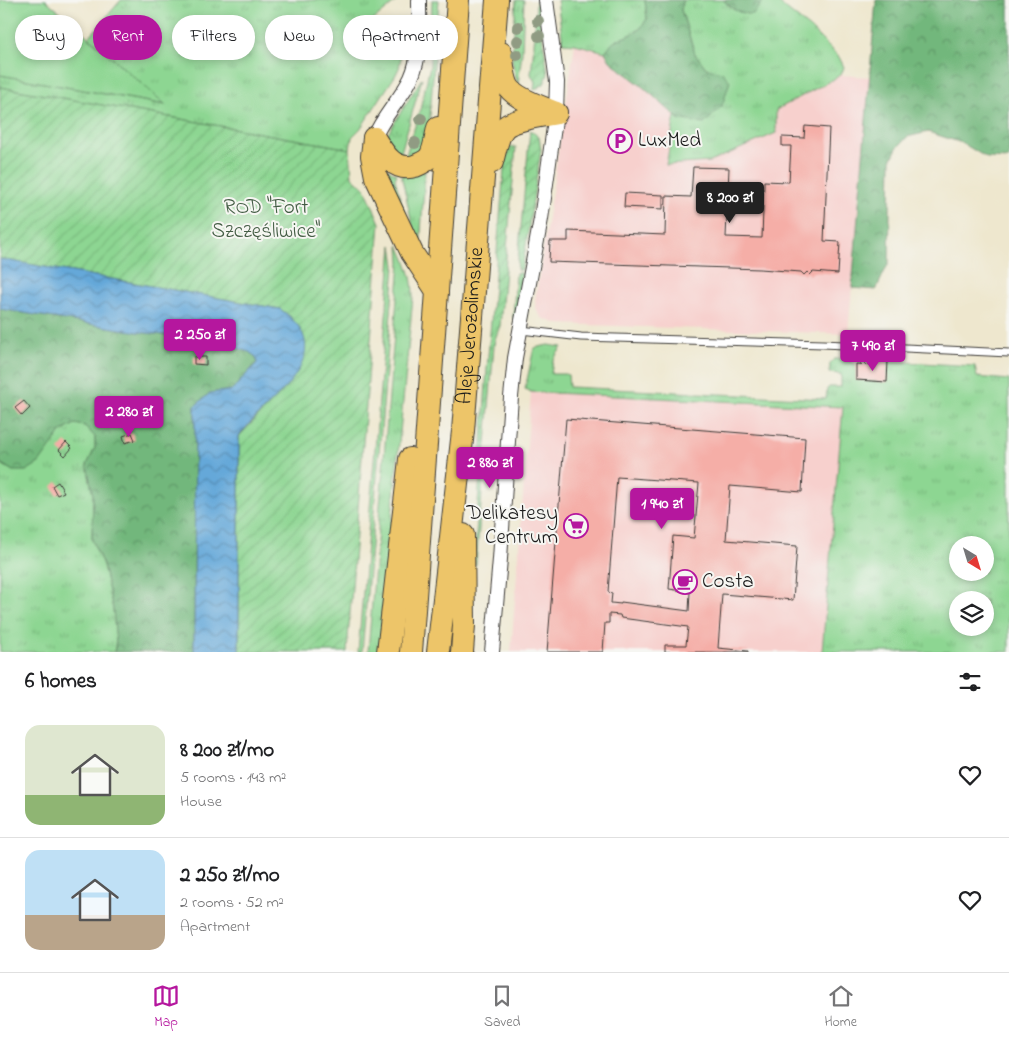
<!DOCTYPE html>
<html lang="en">
<head>
<meta charset="utf-8">
<style>
	body { margin:0; font-family:"Indie Flower",sans-serif; background:#f2f2f2; color:#202124; height:100vh; display:flex; flex-direction:column; font-size:19px; white-space:nowrap }
	* { box-sizing:border-box; margin:0 }
	p { font-size:16px; color:#757577 }
	.icon { flex:none; width:28px; height:28px; fill:none; stroke:currentColor; stroke-width:2; stroke-linecap:round; stroke-linejoin:round }
	.map { position:relative; height:652px; overflow:hidden }
	.panel { display:flex; flex-direction:column; background:#fff; flex:1 }
	.panel>* { flex:none }
	.hud { position:absolute; left:15px; top:15px; width:500px; height:45px; display:flex; gap:10px }
	.needle { width:32px; rotate:142deg }
	.controls { position:absolute; left:949px; top:536px; display:grid; gap:10px }
	.controls a { display:grid; place-items:center; width:45px; height:45px; border-radius:50%; background:#fff; box-shadow:0 2px 8px #0003; font-size:25px }
	.price { position:absolute; translate:-50% -42px; padding:0 11px; border-radius:5px; background:#b5179e; color:#fff; font-size:16px; line-height:32px; filter:drop-shadow(0 1px 2px #0008) }
	.price::after { content:''; position:absolute; left:50%; top:30px; width:15px; height:11px; margin-left:-8px; background:inherit; clip-path:polygon(0 0,100% 0,50% 100%) }
	.price.active { background:#222; color:#fff }
	ul { padding:0; list-style:none }
	li { display:flex; align-items:center; gap:15px; height:125px; padding:0 25px }
	li+li { border-top:1px solid #e0e0e0 }
	li span { display:grid; place-items:center; flex:none; width:140px; height:100px; border-radius:15px; color:#555 }
	li>.icon { margin-inline-start:auto }
	span .icon { width:60px; height:60px; fill:#fffc; stroke-width:1 }
	li b { font-size:21px }
	h2 { display:flex; justify-content:space-between; align-items:center; height:60px; padding:0 25px; font-size:21px }
	.tag { padding:0 18px; border-radius:22px; background:#fff; box-shadow:0 2px 8px #0003; font-size:18px; line-height:45px }
	.tag.active { background:#b5179e; color:#fff }
	.tabs { display:flex; justify-content:space-around; align-items:center; height:70px; border-top:1px solid #e0e0e0; background:#fff; font-size:14px; color:#757577 }
	.tabs a { display:grid; justify-items:center; gap:2px }
	.tabs .active { color:#b5179e }
	.map>svg:first-child { display:block }
	.built { fill:#f7d0cd }
	.grass { fill:url(#grass-tufts); stroke:#547957; fill-rule:evenodd }
	.forest { fill:url(#forest-crowns); stroke:#476a4c }
	.park { fill:#8dd692; stroke:#547957 }
	.garden { fill:url(#garden-furrows); stroke:#547957 }
	.water { fill:url(#water-waves); stroke:#40627a }
	.building { fill:#f5aea7; fill-rule:evenodd }
	.lines { fill:none; stroke-linecap:round; stroke-linejoin:round }
	.service-casing { stroke:#3c3a37; stroke-width:9 }
	.minor-casing { stroke:#3c3a37; stroke-width:16 }
	.primary-casing { stroke:#3c3a37; stroke-width:24 }
	.service { stroke:#fff; stroke-width:7 }
	.minor { stroke:#fff; stroke-width:14 }
	.primary { stroke:#edc569; stroke-width:22 }
	.tree { fill:#909b83 }
	.labels { text-anchor:middle; dominant-baseline:central; stroke-width:4; stroke-linejoin:round; paint-order:stroke }
	.poi-label { font-size:21px; fill:#1c1c1c; stroke:#f6f6f2; text-anchor:start }
	.park-label { font-size:21px; fill:#445d45; stroke:#f6f6f2 }
	.street-label { font-size:21px; fill:#1c1c1c; stroke:#f6f6f2 }
</style>
</head>
<body>
<div class="map">
<svg width="1009" height="652" viewBox="0 0 1009 652">
	<defs>
		<pattern id="grass-tufts" width="24" height="20" patternUnits="userSpaceOnUse" patternTransform="scale(1.25)"><rect width="24" height="20" fill="#8dd692"/><path d="M3 7l-1-3M5 7V3M7 7l1-3M15 17l-1-3M17 17v-4M19 17l1-3" fill="none" stroke="#79b77d"/></pattern>
		<pattern id="forest-crowns" width="20" height="18" patternUnits="userSpaceOnUse" patternTransform="scale(1.25)"><rect width="20" height="18" fill="#72b77c"/><path d="M2 6a3 3 0 1 1 6 0M12 15a3 3 0 1 1 6 0" fill="none" stroke="#5d9465"/></pattern>
		<pattern id="garden-furrows" width="10" height="10" patternUnits="userSpaceOnUse" patternTransform="scale(1.25)"><rect width="10" height="10" fill="#8dd692"/><path d="M-1 1l2-2M0 10L10 0M9 11l2-2" fill="none" stroke="#79b77d"/></pattern>
		<pattern id="water-waves" width="16" height="10" patternUnits="userSpaceOnUse" patternTransform="scale(1.25)"><rect width="16" height="10" fill="#65a8d9"/><path d="M0 5q4-4 8 0t8 0" fill="none" stroke="#5288af"/></pattern>
	</defs>
	<rect width="100%" height="100%" fill="#f6f6f2"/>
	<filter id="ink" filterUnits="userSpaceOnUse"><feTurbulence type="fractalNoise" baseFrequency=".02" numOctaves="2"/><feDisplacementMap in="SourceGraphic" scale="10" xChannelSelector="R" yChannelSelector="G"/><feConvolveMatrix kernelMatrix="1 2 1 2 8 2 1 2 1" color-interpolation-filters="sRGB"/></filter>
	<filter id="wash" filterUnits="userSpaceOnUse"><feTurbulence type="fractalNoise" baseFrequency=".0096" numOctaves="4" result="noise"/><feDisplacementMap in="SourceGraphic" scale="20" xChannelSelector="R" yChannelSelector="G"/><feGaussianBlur stdDeviation="1.12" result="paint"/><feColorMatrix in="noise" values="0 0 0 0 0 0 0 0 0 0 0 0 0 0 0 0 0 1.4 0 .05"/><feComposite in="paint" operator="in"/></filter>
	<g filter="url(#wash)">
		<rect width="100%" height="100%" fill="#eee7ce"/>
		<path class="built" d="M575,44L605,52L610,61L644,88L675,116L667,165L710,162L776,133V110L841,75L870,77L848,334L558,324L542,318L537,311L535,301Z
			M531,392L843,407L822,652H511Z"/>
		<path class="grass" d="M121,0H398L365,27C364,47 387,48 402,51L399,68L395,76L360,129L352,137L350,149L0,87V75L165,105L89,37Z
			M432,0H439L428,141L417,156L405,158L420,110L430,66Z
			M516,0H524L522,52L518,86L512,61Z
			M557,0H645L647,19C644,23 641,29 636,32C622,40 617,36 605,52L575,44L563,43Z
			M683,0H723L734,10L763,2L764,0H775L811,29L839,57L844,67L841,75L776,110V133L710,162L666,165L675,116L679,119L722,72L707,69L695,54L681,10Z
			M422,78L400,156L387,141L388,133Z
			M383,167L397,174L395,179L407,223Z
			M425,171L420,248C411,226 408,202 402,179V175Z
			M392,245L395,266L362,652H358Z
			M399,245C407,264 413,275 413,297L379,652H368L400,262Z
			M548,345L562,347L553,360L551,374H566L568,375L569,387L826,399L827,389L829,387H841V374L829,373L830,364L834,359H846L847,357L852,364H856V380L887,382L888,361L975,366L977,377L1009,380V652H822L843,407L531,392L525,389L534,348ZM958,545H985V572H958ZM958,600H985V628H958Z
			M75,424L85,426L95,437V448L87,465L93,495L92,540L103,565L113,609L116,643L114,652H0V463L13,471L56,439L62,431Z"/>
		<path class="forest" d="M645,0H683L681,10L695,54L707,69L722,72L730,81L722,106L704,124L679,119L644,88L610,61L605,52C616,36 622,40 636,32C641,29 644,23 647,19Z
			M723,0H764L753,14C739,15 733,9 723,0Z
			M876,0H1009V159L987,158L962,143L928,132L907,137L897,148L891,160L889,262L876,290L852,288Z
			M0,309L138,332L190,338L239,349L249,352L256,357L257,363L232,390L210,393L195,406L194,652H114L116,643L113,609L103,565L92,540L93,495L87,465L95,448V437L85,426L75,424L62,431L39,463L26,471H13L0,463Z"/>
		<path class="park" d="M0,0H46L166,105L0,75Z"/>
		<path class="garden" d="M536,0H537L548,74L544,84L534,90L535,82L531,74L534,45Z
			M0,87L350,149L352,177L365,188L380,223L347,652H239V436L293,379L291,317L280,309L0,259Z
			M530,130L539,137L541,150L522,270H517Z
			M506,147H516L500,326L495,339L494,346L476,565H474L487,368Z
			M516,273H522L518,298L520,299L515,318H513Z"/>
		<path class="water" d="M0,259L280,309C346,355 267,399 239,436V652H194L195,406L210,393L232,390L257,363L256,357L249,352L239,349L190,338L138,332L0,309Z"/>
		<g id="blocks">
			<path class="building" d="M805,126L829,128L824,241L840,242L838,274L813,272L810,275L807,272L804,275L801,272L760,269L549,262L550,241H568V231L665,235L666,196L691,197L693,167L729,168L726,237L762,238L764,181L789,182L791,146H782V137L804,138Z
				M625,193L663,195V209L624,207Z
				M194,357H206V365L194,364Z
				M873,360L888,361L887,382L856,380V364L872,365Z
				M24,401L30,408L22,416L15,408Z
				M566,419L805,438L802,492L730,486L726,540L797,546L793,600L722,594L718,648L748,651V652H665V645H686L688,627L621,618L620,615L609,614V623H605L603,652H547ZM617,477L699,483L694,538L673,536L669,589L690,592L689,611L621,602V604L611,603L612,593L608,592Z
				M132,433L135,440L125,443L123,436Z
				M66,442L72,448L65,456L59,450Z
				M58,482L64,492L57,495L52,486Z"/>
		</g>
	</g>
	<g filter="url(#ink)">
		<use href="#blocks" fill-opacity="0" stroke="#3c3a37" stroke-width="1"/>
		<g class="lines">
			<defs>
				<path id="service" d="M521,330L581,337L823,344L1009,353"/>
				<path id="minor" d="M374,138C383,116 401,99 411,78C422,54 419,25 419,0
					M492,652L500,559L511,397L515,358L541,219L556,113L557,82L546,0"/>
				<g id="primary">
					<path d="M501,53C503,63 503,74 507,84C512,98 542,107 556,113"/>
					<path d="M374,138L372,156L376,177L412,253L437,291"/>
					<path d="M374,138C384,154 394,172 415,166C420,164 425,162 429,158C434,152 436,137 438,128"/>
					<path d="M492,162C495,152 497,136 504,128C513,119 543,116 556,113"/>
					<path d="M388,652L410,459"/>
					<path d="M411,652L458,0"/>
					<path id="s1" d="M438,652L463,431L497,0"/>
					<path d="M462,652L464,625L463,535"/>
				</g>
			</defs>
			<use href="#service" class="service-casing"/>
			<use href="#minor" class="minor-casing"/>
			<use href="#primary" class="primary-casing"/>
			<use href="#service" class="service"/>
			<use href="#minor" class="minor"/>
			<use href="#primary" class="primary"/>
		</g>
		<g class="tree">
			<circle cx="538" cy="21" r="6"/>
			<circle cx="518" cy="27" r="6"/>
			<circle cx="539" cy="36" r="6"/>
			<circle cx="518" cy="41" r="6"/>
			<circle cx="517" cy="55" r="6"/>
			<circle cx="421" cy="119" r="6"/>
			<circle cx="415" cy="143" r="6"/>
		</g>
	</g>
	<defs>
		<symbol id="parking-ring" viewBox="-11 -11 22 22"><circle r="9.5" fill="#f6f6f2" stroke="#b5179e" stroke-width="1.5"/><path d="M-3.5-5.5H1a3.5 3.5 0 0 1 0 7H-1V5.5H-3.5ZM-1-3.4V-.6H.8a1.4 1.4 0 0 0 0-2.8Z" fill="#b5179e"/></symbol>
		<symbol id="supermarket-ring" viewBox="-11 -11 22 22"><circle r="9.5" fill="#f6f6f2" stroke="#b5179e" stroke-width="1.5"/><path d="M-6-5.5h2.5l.6 2H6L4.5 2H-2.5L-4.4-4H-6ZM-1.5 3.2a1.3 1.3 0 1 0 .1 0ZM3 3.2a1.3 1.3 0 1 0 .1 0Z" fill="#b5179e"/></symbol>
		<symbol id="cafe-ring" viewBox="-11 -11 22 22"><circle r="9.5" fill="#f6f6f2" stroke="#b5179e" stroke-width="1.5"/><path d="M-5.5-4.5H6V0H3Q3 3.5 0 3.5H-2.5Q-5.5 3.5-5.5 0ZM3-3.2v2h1.7v-2ZM-6 4.5H4V6H-6Z" fill="#b5179e"/></symbol>
	</defs>
	<g fill-rule="evenodd">
		<use href="#parking-ring" x="606" y="127" width="28" height="28"/>
		<use href="#supermarket-ring" x="562" y="512" width="28" height="28"/>
		<use href="#cafe-ring" x="671" y="568" width="28" height="28"/>
	</g>
	<g class="labels">
		<g class="poi-label">
			<text x="638" y="141">LuxMed</text>
			<text x="558" y="514" text-anchor="end">Delikatesy<tspan x="558" dy="24">Centrum</tspan></text>
			<text x="702" y="582">Costa</text>
		</g>
		<g class="park-label">
			<text x="266" y="208">ROD "Fort<tspan x="266" dy="24">Szczęśliwice"</tspan></text>
		</g>
		<g class="street-label">
			<text stroke="none"><textPath href="#s1" startOffset="328">Aleje Jerozolimskie</textPath></text>
		</g>
	</g>
</svg>
<div class="controls">
<a><svg class="needle" viewBox="-14 -14 28 28"><path d="M0-13l5 13h-10z" fill="#e53935"/><path d="M0 13l5-13h-10z" fill="#757577"/></svg></a>
<a><svg class="icon" aria-label="layers" viewBox="0 0 24 24"><path d="M12 4l9 5-9 5-9-5zM3 14l9 5 9-5"/></svg></a>
</div>
<b class="price active" style="left:730px;top:224px">8 200 zł</b>
<b class="price" style="left:200px;top:361px">2 250 zł</b>
<b class="price" style="left:873px;top:372px">7 490 zł</b>
<b class="price" style="left:129px;top:438px">2 280 zł</b>
<b class="price" style="left:490px;top:489px">2 880 zł</b>
<b class="price" style="left:662px;top:530px">1 940 zł</b>
<div class="hud">
<a class="tag">Buy</a>
<a class="tag active">Rent</a>
<a class="tag">Filters</a>
<a class="tag">New</a>
<a class="tag">Apartment</a>
</div>
</div>
<section class="panel">
<h2>6 homes<svg class="icon" aria-label="filters" viewBox="0 0 24 24"><path d="M4 7h16M4 17h16"/><circle cx="9" cy="7" r="2"/><circle cx="15" cy="17" r="2"/></svg></h2>
<ul>
<li><span style="background:linear-gradient(#dfe7d0 70%,#8fb573 0)"><svg class="icon" aria-label="home" viewBox="0 0 24 24"><path d="M3 11l9-7 9 7M6 9v11h12V9"/></svg></span><div><b>8 200 zł/mo</b><p>5 rooms · 143 m²</p><p>House</p></div><svg class="icon" aria-label="heart" viewBox="0 0 24 24"><path d="M12 20l-8-8c-3-5 5-10 8-4 3-6 11-1 8 4z"/></svg></li>
<li><span style="background:linear-gradient(#bfe0f5 65%,#b9a48a 0)"><svg class="icon" aria-label="home" viewBox="0 0 24 24"><path d="M3 11l9-7 9 7M6 9v11h12V9"/></svg></span><div><b>2 250 zł/mo</b><p>2 rooms · 52 m²</p><p>Apartment</p></div><svg class="icon" aria-label="heart" viewBox="0 0 24 24"><path d="M12 20l-8-8c-3-5 5-10 8-4 3-6 11-1 8 4z"/></svg></li>
</ul>
</section>
<nav class="tabs">
<a class="active"><svg class="icon" aria-label="map" viewBox="0 0 24 24"><path d="M3 6l6-2 6 2 6-2v14l-6 2-6-2-6 2zM9 4v14M15 6v14"/></svg>Map</a>
<a><svg class="icon" aria-label="saved" viewBox="0 0 24 24"><path d="M7 4h10v16l-5-4-5 4z"/></svg>Saved</a>
<a><svg class="icon" aria-label="home" viewBox="0 0 24 24"><path d="M3 11l9-7 9 7M6 9v11h12V9"/></svg>Home</a>
</nav>
</body>
</html>
